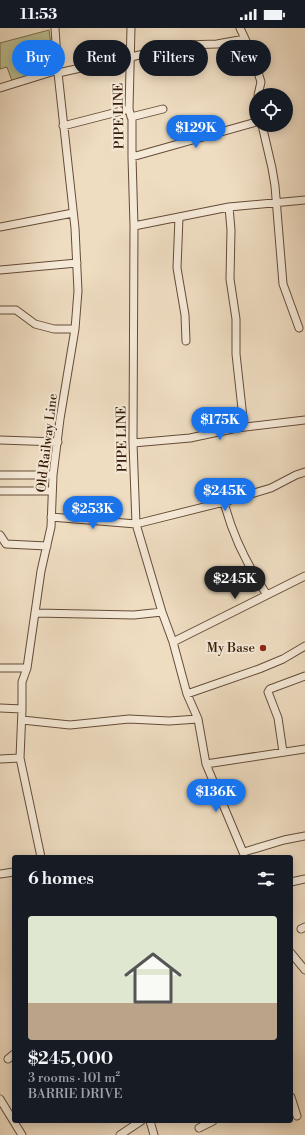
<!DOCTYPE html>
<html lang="en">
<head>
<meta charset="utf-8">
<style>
	body { margin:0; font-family:"Libre Bodoni",serif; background:#20242c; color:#f1f3f6; height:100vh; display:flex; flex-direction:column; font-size:15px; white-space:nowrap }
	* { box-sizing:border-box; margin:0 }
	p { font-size:13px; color:#9ea1a6 }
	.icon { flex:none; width:22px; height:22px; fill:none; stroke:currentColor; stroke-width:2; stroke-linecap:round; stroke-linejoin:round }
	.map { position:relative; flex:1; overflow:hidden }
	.drawer { position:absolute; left:12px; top:827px; width:281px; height:268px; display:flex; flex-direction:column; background:#171b24; border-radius:4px; box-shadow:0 2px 10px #0003 }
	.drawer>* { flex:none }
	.hud { position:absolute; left:12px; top:12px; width:281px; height:36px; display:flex; gap:8px }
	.controls { position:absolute; left:249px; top:60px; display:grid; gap:8px }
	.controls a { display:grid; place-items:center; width:44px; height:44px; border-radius:50%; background:#171b24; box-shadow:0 2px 10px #0003; font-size:20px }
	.price { position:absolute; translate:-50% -34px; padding:0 9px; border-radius:14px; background:#1a73e8; color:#fff; font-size:13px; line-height:26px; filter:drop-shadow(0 1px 2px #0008) }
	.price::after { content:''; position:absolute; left:50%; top:24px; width:12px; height:9px; margin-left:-6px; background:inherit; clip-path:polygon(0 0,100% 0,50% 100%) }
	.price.on { background:#222; color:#fff }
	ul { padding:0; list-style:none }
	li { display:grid; align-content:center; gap:8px; height:212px; padding:0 16px }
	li+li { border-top:1px solid #363941 }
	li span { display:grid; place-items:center; height:124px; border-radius:4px; color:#555 }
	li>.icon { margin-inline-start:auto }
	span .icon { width:72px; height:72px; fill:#fffc; stroke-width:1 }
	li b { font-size:17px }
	h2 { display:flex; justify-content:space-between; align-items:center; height:48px; padding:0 16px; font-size:17px }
	.tag { padding:0 14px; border-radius:18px; background:#171b24; box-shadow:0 2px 10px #0003; font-size:14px; line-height:36px }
	.tag.on { background:#1a73e8; color:#fff }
	.status { display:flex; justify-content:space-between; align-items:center; height:28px; padding:0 20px; background:#171b24; direction:ltr }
	.status svg { height:11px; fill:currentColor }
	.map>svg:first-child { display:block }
	.green { fill:#bcc091; stroke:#7a6e4e }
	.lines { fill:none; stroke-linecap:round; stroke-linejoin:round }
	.minor-casing { stroke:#654c38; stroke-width:9 }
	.minor { stroke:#f5e9d7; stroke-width:7 }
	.poi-dot { fill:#8f2418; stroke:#f5e9d7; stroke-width:1.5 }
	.labels { text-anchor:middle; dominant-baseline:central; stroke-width:4; stroke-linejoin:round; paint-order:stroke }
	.street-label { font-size:13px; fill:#371c0a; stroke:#f5e9d7 }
	.poi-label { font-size:13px; fill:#371c0a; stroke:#f5e9d7; text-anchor:end }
</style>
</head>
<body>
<div class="status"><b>11:53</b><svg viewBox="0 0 49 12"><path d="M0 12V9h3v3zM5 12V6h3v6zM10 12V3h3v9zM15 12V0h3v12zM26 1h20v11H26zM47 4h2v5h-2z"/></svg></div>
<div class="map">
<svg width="305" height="1107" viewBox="0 0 305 1107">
	<rect width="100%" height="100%" fill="#efddc2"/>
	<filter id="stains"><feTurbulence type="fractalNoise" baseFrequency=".005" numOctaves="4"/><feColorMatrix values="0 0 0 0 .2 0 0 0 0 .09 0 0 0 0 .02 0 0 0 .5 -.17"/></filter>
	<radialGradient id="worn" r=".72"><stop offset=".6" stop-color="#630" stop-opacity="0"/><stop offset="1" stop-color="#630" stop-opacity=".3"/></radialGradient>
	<path class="green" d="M49,2L54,39L12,53L7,39L0,41V15Z"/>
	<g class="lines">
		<defs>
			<path id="minor" d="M131,0L129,81L131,89H132V129L134,198L133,415L136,496L162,584L173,614L187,666L198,691L206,736L245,829
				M240,0L253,28L261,54L258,67
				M58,45L185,17L217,16L245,11
				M0,60L58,42
				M131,89L163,81
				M262,97L272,140L275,158L283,256L299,300
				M63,98L129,81
				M132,129L256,94
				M229,179L231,202L230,251L236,291V326L244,399
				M179,189L177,240L185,287L186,313
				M134,198L229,179L305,172
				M0,199L73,185
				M0,242L77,235
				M0,282H16L35,296L54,301H75
				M0,412L58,414
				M133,415L190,410L237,400L305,392
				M0,447H53
				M0,463H52
				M224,474C232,506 249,540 267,567
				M51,489L136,496L224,474L271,460L296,447L305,444
				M0,507L6,516L47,518
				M35,585L134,587L162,584
				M173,614L305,548
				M0,640H27
				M187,666L259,641L283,631L305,618
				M0,680L22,681
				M22,692L70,697L129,691L169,693L198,691
				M283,724L278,690L268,664L270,661L305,648
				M0,731L20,730
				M206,736L305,721
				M244,824L284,812L305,808
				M41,829L20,730L22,681V654L27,640L41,543L51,499L53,447L60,391L75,301L78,263L75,200L58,45L55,0
				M0,846L14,844
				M291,854L305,851
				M301,901L305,899
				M291,925L305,942
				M8,1031L14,1026
				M291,1069L297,1088
				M0,1071L22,1107
				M150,1093L154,1107
				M199,1100L213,1093
				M120,1107L141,1093"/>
		</defs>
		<use href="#minor" class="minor-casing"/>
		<use href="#minor" class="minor"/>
	</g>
	<circle class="poi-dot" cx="263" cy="620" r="4"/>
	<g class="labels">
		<g class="street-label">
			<text transform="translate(119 88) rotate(-91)">PIPE LINE</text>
			<text transform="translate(122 411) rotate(-91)">PIPE LINE</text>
			<text transform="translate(47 415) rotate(-83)">Old Railway Line</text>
		</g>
		<g class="poi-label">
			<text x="255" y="620">My Base</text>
		</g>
	</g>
	<rect width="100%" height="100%" filter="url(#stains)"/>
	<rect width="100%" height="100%" fill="url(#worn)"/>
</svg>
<div class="controls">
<a><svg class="icon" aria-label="locate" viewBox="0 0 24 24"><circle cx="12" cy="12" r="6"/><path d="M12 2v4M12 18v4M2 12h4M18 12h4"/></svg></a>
</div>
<b class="price" style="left:196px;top:121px">$129K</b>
<b class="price" style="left:220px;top:413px">$175K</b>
<b class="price" style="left:225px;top:484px">$245K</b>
<b class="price" style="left:93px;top:502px">$253K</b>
<b class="price on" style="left:235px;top:572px">$245K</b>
<b class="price" style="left:216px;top:785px">$136K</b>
<div class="hud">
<a class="tag on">Buy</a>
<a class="tag">Rent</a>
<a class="tag">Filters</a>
<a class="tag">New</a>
</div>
<section class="drawer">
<h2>6 homes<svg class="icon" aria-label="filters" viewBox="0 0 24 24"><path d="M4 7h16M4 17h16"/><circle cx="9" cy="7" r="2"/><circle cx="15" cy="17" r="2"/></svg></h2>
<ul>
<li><span style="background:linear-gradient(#dfe7d0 70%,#b9a48a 0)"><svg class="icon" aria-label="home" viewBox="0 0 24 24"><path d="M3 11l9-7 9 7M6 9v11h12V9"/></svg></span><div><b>$245,000</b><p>3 rooms · 101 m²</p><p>BARRIE DRIVE</p></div></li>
</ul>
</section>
</div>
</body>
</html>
